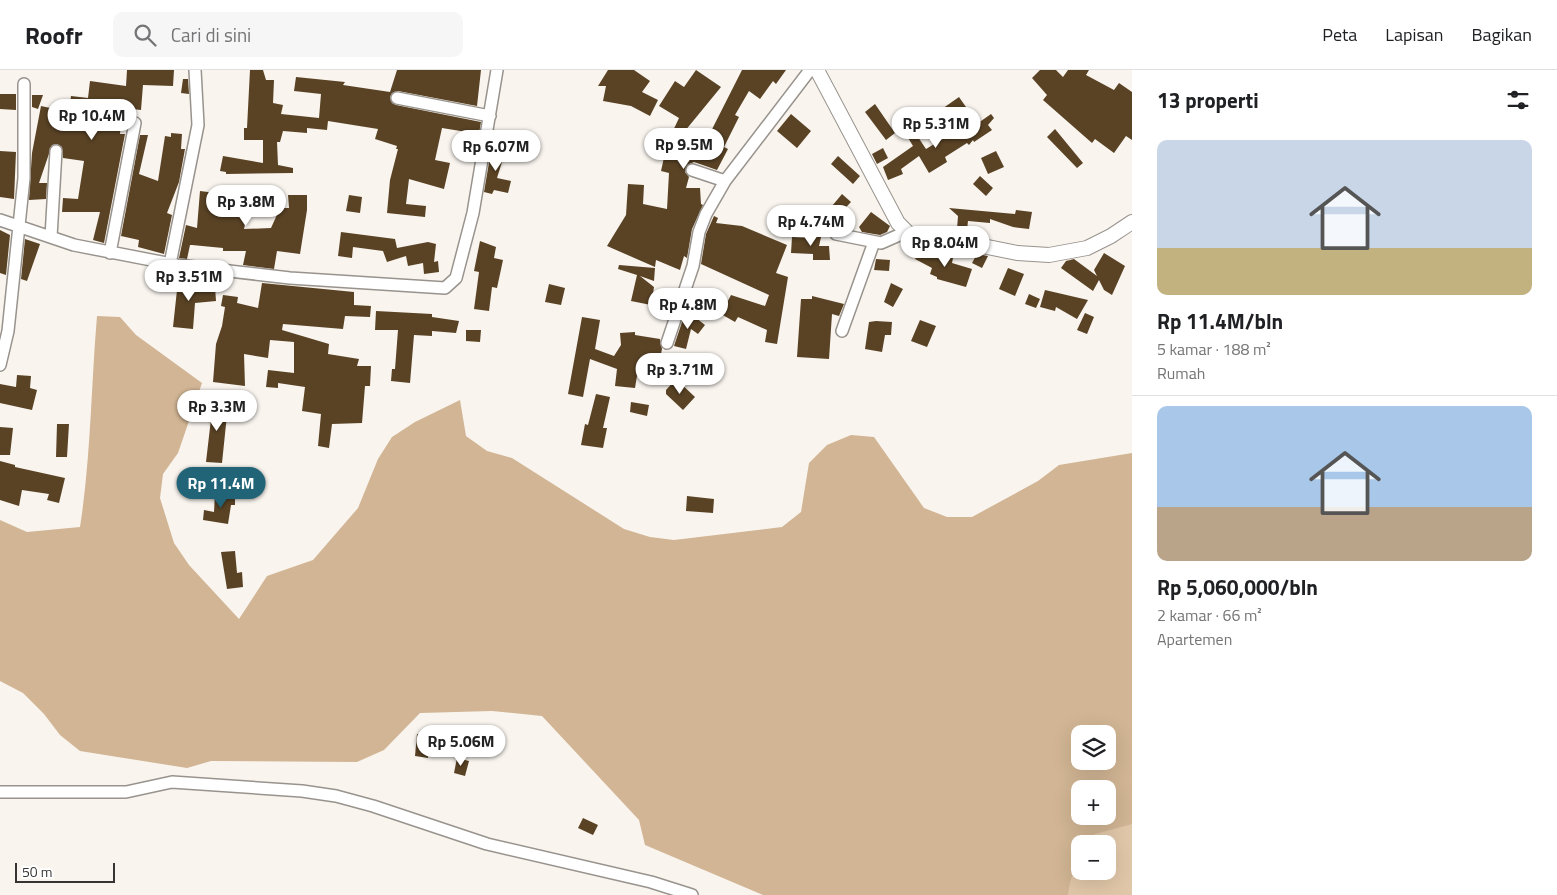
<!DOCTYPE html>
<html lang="id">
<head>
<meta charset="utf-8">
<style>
	body { margin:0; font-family:"Titillium Web",sans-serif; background:#f6f6f6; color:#202124; height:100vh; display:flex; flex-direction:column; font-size:19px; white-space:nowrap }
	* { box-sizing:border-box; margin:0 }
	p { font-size:16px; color:#757577 }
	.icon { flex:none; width:28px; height:28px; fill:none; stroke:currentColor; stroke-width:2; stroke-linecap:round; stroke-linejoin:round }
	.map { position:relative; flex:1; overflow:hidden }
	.panel { display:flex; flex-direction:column; background:#fff; width:425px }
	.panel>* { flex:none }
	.buttons { position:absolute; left:1071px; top:655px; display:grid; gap:10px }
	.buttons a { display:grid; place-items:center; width:45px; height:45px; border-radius:10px; background:#fff; box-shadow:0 5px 20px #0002; font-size:25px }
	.scale { position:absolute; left:15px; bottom:12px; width:100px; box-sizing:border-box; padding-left:5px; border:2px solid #363432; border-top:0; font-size:14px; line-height:18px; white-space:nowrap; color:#363432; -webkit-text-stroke:4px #fff; paint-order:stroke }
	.price { position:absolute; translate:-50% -42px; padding:0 11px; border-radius:18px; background:#fff; color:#222; font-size:16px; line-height:32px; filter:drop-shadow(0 1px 2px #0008) }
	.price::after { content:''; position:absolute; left:50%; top:30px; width:15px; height:11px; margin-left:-8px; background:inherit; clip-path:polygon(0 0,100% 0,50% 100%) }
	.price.on { background:#216377; color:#fff }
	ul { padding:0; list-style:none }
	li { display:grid; align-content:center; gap:10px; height:265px; padding:0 25px }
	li+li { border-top:1px solid #e0e0e0 }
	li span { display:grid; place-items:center; height:155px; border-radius:10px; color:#555 }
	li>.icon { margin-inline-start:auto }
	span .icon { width:90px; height:90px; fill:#fffc; stroke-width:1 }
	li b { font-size:21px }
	h2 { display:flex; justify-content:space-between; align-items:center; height:60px; padding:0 25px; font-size:21px }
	header { display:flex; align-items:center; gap:30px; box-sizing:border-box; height:70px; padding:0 25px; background:#fff; border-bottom:1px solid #e0e0e0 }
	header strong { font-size:24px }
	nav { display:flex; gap:28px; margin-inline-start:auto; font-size:18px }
	.search { width:350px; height:45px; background:#f6f6f6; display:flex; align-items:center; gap:12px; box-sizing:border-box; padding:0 18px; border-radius:10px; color:#757577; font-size:19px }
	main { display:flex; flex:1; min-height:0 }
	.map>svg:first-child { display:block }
	.green { fill:#e1c7a9; fill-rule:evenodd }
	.forest { fill:#d1b594; fill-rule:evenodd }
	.building { fill:#5a4325 }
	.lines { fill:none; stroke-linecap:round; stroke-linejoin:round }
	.minor-casing { stroke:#98938d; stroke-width:14 }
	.tertiary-casing { stroke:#98938d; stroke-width:16 }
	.minor { stroke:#fff; stroke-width:11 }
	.tertiary { stroke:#fff; stroke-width:14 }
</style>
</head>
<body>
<header>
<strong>Roofr</strong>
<div class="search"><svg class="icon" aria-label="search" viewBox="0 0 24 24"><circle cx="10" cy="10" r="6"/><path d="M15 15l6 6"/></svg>Cari di sini</div>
<nav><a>Peta</a><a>Lapisan</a><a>Bagikan</a></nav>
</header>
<main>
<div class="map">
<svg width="1132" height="825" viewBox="0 0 1132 825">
	<rect width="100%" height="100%" fill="#f9f4ee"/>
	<path class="green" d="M1132,737V825H1052L1064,758ZM1080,774H1108V801H1080Z"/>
	<path class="forest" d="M97,246L120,247L136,265L202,313L178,383L163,404L160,428L174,473L189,495L239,549L267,506L313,490L358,438L378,389L392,367L415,352L460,330L466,366L487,381L512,388L624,459L650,467L674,470L782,457L801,442L809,393L827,375L851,365L874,367L924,438L947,447H972L1038,411L1059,395L1132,383V754L1095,764L1088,774H1080C1080,792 1069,807 1068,825H763L645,775L639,750L542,646L492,641L420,643L384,680L357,692L211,691L187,698L80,681L60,665L44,644L23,623L0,611V450L27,462L80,457C91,387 91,316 97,246ZM1080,664H1108V691H1080ZM1080,719H1108V746H1080Z"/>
	<path class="building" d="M127,0H174L173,16L143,15L141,40L122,38L120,64H125L104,173L93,170L100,142H62L63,128L78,129L84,91L63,88L62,77L57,74L52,75L39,113H47L46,129L29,130L32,83L41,36L69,42L71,26L88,28L90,11L126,16Z
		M250,0H263L266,10H274L273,33L283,35L281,44L319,48L321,24L294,21L296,7L345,12L343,15L390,22L397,0H481L477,36L398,21L392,23L390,27L392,33L396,35L481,52L479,64L442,58L435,90L450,93L444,119L409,109L406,134L426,136L425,147L387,143L390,110L398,79H396L397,76L375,69L378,59L328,51L327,60L307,58V63L283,61L280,72H277L278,95L293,98V103L226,104V102L220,101L223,86L263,93V70H244V58H247Z
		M608,0H634L650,11L642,22L658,30L650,46L631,36L603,31L606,16H598Z
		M696,0L721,17L680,67L703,77L742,0H786L776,14L773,11L760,29L749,21L735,45L739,47L724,77L728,79L717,100L694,92L687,95L685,102L689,107L686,118H700L701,134L703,135L692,159L687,188L684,186L680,200L656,190L655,197L607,176L626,145L628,114L644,115L643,134L667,139L669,103L661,101L665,83L663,82L679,48L659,36L675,11L684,17Z
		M1040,0H1056L1063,7L1068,0H1089L1086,5L1114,20L1119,13L1132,22V70L1126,66L1114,83L1095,69L1092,73L1043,30L1047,25L1032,8Z
		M183,9H188L189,24L181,23Z
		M0,24H16V40L0,39Z
		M32,25H43L38,39L32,37Z
		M959,27L966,37L945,51L939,41Z
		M875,34L895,63L886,70L865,42Z
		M791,44L811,61L797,78L777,61Z
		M991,44L994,48L988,55L992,60L974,72L973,70L969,75L967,73L945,87L947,92L929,103L919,86L901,99L903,104L888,110L883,97L913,76L907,66L914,61L926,79L959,59L964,63Z
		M1055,59L1083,93L1077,98L1047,67Z
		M171,63L182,64L181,79H185L179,112L167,143L172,145L164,184L138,177L139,170L121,166L140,65H148L139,104L158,111L165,66L171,67Z
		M492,75L506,79L497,108L511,111L508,123L494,120L492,124L484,122Z
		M883,78L888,88L877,94L872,84Z
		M0,81L16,82L14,129L0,127Z
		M996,81L1004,97L988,104L981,88Z
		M838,86L860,106L853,114L831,94Z
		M980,106L993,118L986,126L973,114Z
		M224,119L265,123L264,134L250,132L244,159L271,158L280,138H289L288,125H307V140L300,184L277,181L274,199L243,195L246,181H223V178L192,175H190L187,189L179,188L186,155L197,158L200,121L224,124Z
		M842,124L851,132L835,149L827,142Z
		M349,125L362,127L360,143L346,141Z
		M949,138L1015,144L1016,140L1032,142L1029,159L1013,157L990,149V153L968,151L967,160L957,159L958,146Z
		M871,142L890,156L887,162L880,165L862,162L859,157Z
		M714,146L718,148L716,153L742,156L787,175L776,203L788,207L777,274L765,272L767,260L738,247L735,252L721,244L731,225L765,236L769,225L701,194L706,164Z
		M0,160L10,165L6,205L0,203Z
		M811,160L822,163L819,176H829L830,190H813V184L791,183L792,167L809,168Z
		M341,162L395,169L397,178L428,172L436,174L434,192L438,191L439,202L424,204L423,193L408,196L406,186L387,192L383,181L353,177L352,188L338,186Z
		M25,169L40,174L27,211L21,209Z
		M480,171L496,177L494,188L503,190L497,218L492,217L489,241L474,239L479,202L474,201Z
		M921,179L928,183L930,179H932L953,188L952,193L972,199L966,217L937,209V207L930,204L932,198L915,189Z
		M1104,183L1125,196L1112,225L1104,220L1099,210L1093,221L1061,198L1066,191L1074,189L1097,206L1094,200Z
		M977,184L988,186L982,198L972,193Z
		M876,189L890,190L889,201L874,200Z
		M619,195L655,198L654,211L640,206L654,217L653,224L659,226L656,236L631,231L637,205L618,199Z
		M1008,198L1024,204L1015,226L999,219Z
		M175,208L192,210L191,218L215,217L216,231L195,233L193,259L173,257L177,220H174Z
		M262,213L354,222V235L371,236L370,247L345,246L343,259L283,254L282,260L329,274L328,284L359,289L357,296H371L370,316H365L362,353L332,354L329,378L318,376L321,344L302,341L305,317L278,313V318L266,317L268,300L294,303V272L270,270L268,288L244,284L245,316L213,312L216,274L222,256L225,237L221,236L223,225L238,227L237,233L258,238Z
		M891,213L903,219L893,237L884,232Z
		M549,214L565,218L561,235L545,232Z
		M1045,220L1088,230L1077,249L1056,237L1055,241L1040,237Z
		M1029,224L1040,229L1036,238L1025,234Z
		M812,226L844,234L839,246L832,244L829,289L797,287L801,229H812Z
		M686,240L705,255L698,264L691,259L686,279L674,276Z
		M376,241L432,244V247L459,251L456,263L432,261V266L414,265L410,313L391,311L392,299H395L398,260H375Z
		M1085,243L1094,247L1087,264L1077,260Z
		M582,247L600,250L595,279L614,286L621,275L620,263L635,262V265L660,269L662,279L655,313L650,308L637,306L635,318L615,316L617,299L590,289L583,327L568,324Z
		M920,250L936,256L927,277L911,271Z
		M876,251L892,252L891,265H885L882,282L865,279L869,252Z
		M466,260H481L480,272L466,271Z
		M17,305L31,306L30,318L37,320L32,340L0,333V314L16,317Z
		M676,309L695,327L683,340L666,324V320Z
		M596,324L610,327L603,358H607L603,378L581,375L585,354L588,355Z
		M208,332L228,335L222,393L206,392L211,349L206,348Z
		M631,332L649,335L647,346L630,342Z
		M57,354H69L67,387H56Z
		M0,357L13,358L10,385H0Z
		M0,391L15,395V397L65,408L59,433L47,430L49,424L22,420L19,436L0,430Z
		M215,424H235V435H231L228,454L203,450L204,440L214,442Z
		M687,426L714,429L713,443L686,441Z
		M235,481L237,503L242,502L243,517L227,519L221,482Z
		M417,664L430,665L428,688L415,686Z
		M457,688L469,691L465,706L454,703Z
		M583,748L598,755L593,765L578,758Z"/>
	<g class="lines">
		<defs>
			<path id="minor" d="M397,28L490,46
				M692,100L725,111
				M0,150L74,175L177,195L290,208L445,218L456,208L473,143L497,0
				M836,164L881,173L906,162
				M51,167L56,81
				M110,183L135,53
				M170,194L198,55L195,0
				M842,261L874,172
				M667,273L693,196L699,162L706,144L725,111L810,0
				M0,295L8,261L24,108V14
				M0,722H126L172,712L302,721L336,726L373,736L487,774L651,812L692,825"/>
			<path id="tertiary" d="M817,0L898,153L910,165L920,169L973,174L1017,183L1049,185L1087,178L1111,166L1132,152"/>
		</defs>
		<use href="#minor" class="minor-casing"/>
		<use href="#tertiary" class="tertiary-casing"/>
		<use href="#minor" class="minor"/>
		<use href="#tertiary" class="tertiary"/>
	</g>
</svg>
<div class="buttons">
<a><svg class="icon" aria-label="layers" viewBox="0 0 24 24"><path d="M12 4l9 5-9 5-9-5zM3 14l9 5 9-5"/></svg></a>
<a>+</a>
<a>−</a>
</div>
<div class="scale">50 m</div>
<b class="price" style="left:92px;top:71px">Rp 10.4M</b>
<b class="price" style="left:936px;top:79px">Rp 5.31M</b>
<b class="price" style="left:684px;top:100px">Rp 9.5M</b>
<b class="price" style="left:496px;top:102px">Rp 6.07M</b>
<b class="price" style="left:246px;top:157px">Rp 3.8M</b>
<b class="price" style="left:811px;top:177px">Rp 4.74M</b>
<b class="price" style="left:945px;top:198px">Rp 8.04M</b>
<b class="price" style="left:189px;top:232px">Rp 3.51M</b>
<b class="price" style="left:688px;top:260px">Rp 4.8M</b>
<b class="price" style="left:680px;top:325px">Rp 3.71M</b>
<b class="price" style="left:217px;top:362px">Rp 3.3M</b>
<b class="price on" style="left:221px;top:439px">Rp 11.4M</b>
<b class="price" style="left:461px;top:697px">Rp 5.06M</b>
</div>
<section class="panel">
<h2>13 properti<svg class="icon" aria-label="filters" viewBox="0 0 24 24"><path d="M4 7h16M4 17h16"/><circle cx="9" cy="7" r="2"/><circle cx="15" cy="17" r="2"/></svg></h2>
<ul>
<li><span style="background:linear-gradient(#c9d6e8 70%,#c2b280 0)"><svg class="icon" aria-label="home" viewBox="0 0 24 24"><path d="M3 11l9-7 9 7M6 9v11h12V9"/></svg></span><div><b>Rp 11.4M/bln</b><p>5 kamar · 188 m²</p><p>Rumah</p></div></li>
<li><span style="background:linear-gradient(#a9c7e8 65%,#b9a48a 0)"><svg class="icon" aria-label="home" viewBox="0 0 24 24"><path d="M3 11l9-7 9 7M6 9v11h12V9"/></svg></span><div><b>Rp 5,060,000/bln</b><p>2 kamar · 66 m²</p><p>Apartemen</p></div></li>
</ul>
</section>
</main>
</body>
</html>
